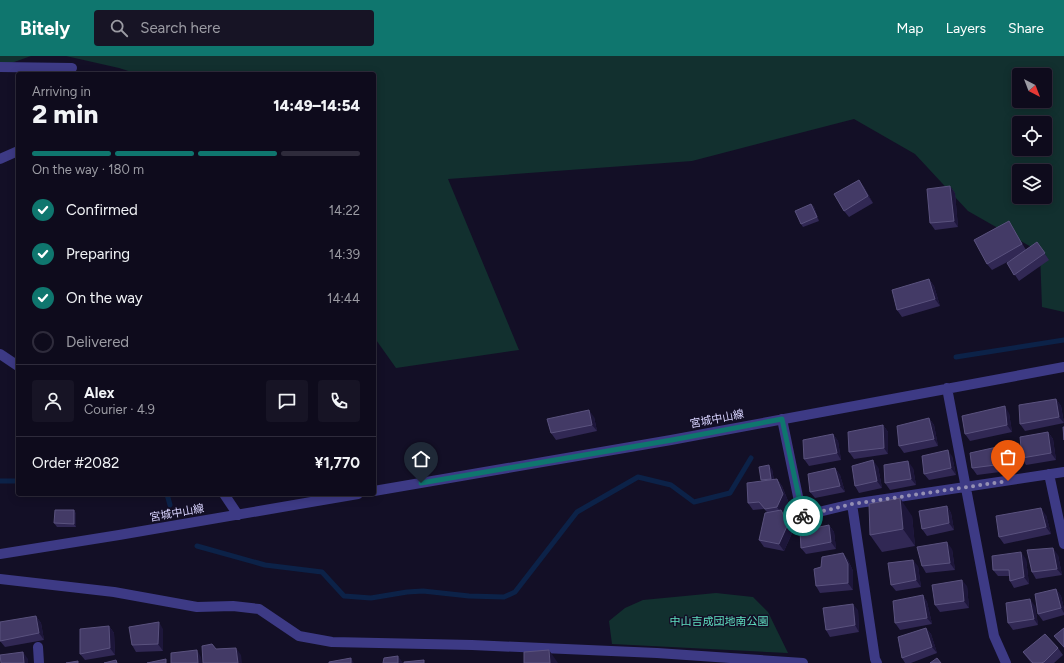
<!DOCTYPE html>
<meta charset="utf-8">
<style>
body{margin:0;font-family:Figtree,"Noto Sans JP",sans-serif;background:#171425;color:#f1f3f6;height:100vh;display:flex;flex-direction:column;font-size:15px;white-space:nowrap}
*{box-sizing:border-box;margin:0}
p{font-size:13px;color:#9b9ba3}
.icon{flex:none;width:22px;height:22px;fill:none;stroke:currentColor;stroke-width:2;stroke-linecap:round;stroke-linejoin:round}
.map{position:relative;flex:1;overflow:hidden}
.panel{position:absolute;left:16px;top:16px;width:360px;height:424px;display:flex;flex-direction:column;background:#0e0b1c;border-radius:4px;box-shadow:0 2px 10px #0003,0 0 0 1px #2e2b3b}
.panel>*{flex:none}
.needle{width:26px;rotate:138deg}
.fabs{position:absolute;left:1012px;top:12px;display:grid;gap:8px}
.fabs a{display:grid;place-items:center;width:40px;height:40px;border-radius:4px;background:#0e0b1c;box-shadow:0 2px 10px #0003,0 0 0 1px #2e2b3b;font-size:20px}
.pin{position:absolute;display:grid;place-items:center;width:34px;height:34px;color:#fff;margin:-41px -17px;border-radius:50% 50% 50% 0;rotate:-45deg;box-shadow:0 0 4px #0007}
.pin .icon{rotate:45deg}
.courier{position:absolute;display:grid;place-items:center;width:40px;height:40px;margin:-20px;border:3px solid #0f766e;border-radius:50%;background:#fff;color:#222;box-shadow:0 1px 5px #0007}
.headline em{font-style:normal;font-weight:800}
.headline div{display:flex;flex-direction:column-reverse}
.headline{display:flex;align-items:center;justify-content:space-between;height:68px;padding:0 16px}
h1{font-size:26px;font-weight:800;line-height:30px}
.bar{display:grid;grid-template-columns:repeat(4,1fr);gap:6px 4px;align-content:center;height:48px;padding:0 16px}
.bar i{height:5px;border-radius:3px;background:#2e2b3b}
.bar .selected{background:#0f766e}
.bar p{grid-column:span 4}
.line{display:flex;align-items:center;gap:10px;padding:0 16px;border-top:1px solid #2e2b3b}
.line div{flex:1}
.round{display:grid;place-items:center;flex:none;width:42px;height:42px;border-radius:4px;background:#171425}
ol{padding:0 16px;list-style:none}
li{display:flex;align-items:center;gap:12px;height:44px}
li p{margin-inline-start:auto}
li .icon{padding:4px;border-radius:50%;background:#0f766e;color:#fff;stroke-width:4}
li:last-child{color:#9b9ba3}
li i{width:22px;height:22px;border:2px solid #2e2b3b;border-radius:50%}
header{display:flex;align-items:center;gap:24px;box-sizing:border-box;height:56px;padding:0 20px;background:#0f766e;color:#fff}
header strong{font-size:19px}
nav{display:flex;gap:22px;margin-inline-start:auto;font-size:14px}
.search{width:280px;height:36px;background:#171425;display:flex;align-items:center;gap:10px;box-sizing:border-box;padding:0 14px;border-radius:4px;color:#9b9ba3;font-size:15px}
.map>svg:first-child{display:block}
</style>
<header>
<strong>Bitely</strong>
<div class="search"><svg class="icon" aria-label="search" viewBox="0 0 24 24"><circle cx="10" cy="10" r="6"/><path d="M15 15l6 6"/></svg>Search here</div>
<nav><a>Map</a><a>Layers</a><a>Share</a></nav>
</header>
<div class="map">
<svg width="1064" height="607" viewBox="0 0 1064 607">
<rect width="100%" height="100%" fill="#130f26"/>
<path fill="#12302f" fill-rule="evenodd" d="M0,0H31L0,11Z
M66,0H1064V256L1042,251L1040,196L968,155L915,98L854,63L692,105L448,123L519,294L396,312L374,281V18H138L119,12ZM1019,19H1045V45H1019ZM1019,67H1045V93H1019ZM1019,115H1045V141H1019Z
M716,537L753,541L768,556L788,597L612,588L609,565L625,552L643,544Z"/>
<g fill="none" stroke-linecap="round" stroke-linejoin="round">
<path stroke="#0c2248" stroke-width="5" d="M956,301L1064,284
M0,425H18
M167,438L170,449
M197,490L265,509L322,516L344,540L371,542L407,536L423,535L469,540L504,541L515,536L577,456L638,421L671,429L694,446L730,437L751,402"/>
<path stroke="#3d3a85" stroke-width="10" d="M0,11L72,12
M0,103L18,95
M0,298L18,310
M947,332L994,580L1006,607
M782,363L802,460L852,448L1064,416
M1049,418L1064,488
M374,435L671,384L1064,311
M224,438L238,459
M852,448L875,603L877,607
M0,498L119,479L358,438
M0,523L114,536L197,551L233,550L259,553L299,580L332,586L472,589L657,597L803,607
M38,591L39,607"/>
</g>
<path fill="#312854" d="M859,124L864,131L873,147L849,161L844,155Z
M950,130L955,137L958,171L935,174L930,167Z
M811,148L814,151L819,165L803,171L801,168Z
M1009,165L1013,172L1026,194L1037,186L1049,204L1019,225L1007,207L1015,202L992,214L987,208Z
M929,223L934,230L940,250L902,261L897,254Z
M1056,343L1061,350L1064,367L1025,375L1020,368Z
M1009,357L1012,376L970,385L965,378Z
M594,361L597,375L556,384L551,377Z
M929,362L934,369L938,390L904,397L899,390Z
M883,369L888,376V398L854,403L849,396Z
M1048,376L1053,383L1056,404L1026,409L1022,402Z
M833,378L838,385L841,404L809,410L804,403Z
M1006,389L1011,396L1015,414L977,419L972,412Z
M952,400L956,419L929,424L924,418Z
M878,411L882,432L859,437L855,430Z
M835,412L840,419L845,436L815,442L810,436Z
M913,412L916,429L890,434L885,427Z
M772,413L774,424L777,423L782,430L788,445L783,456L786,460L793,475L784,495L764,491L759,484L767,456L764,453L753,454L748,447L762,425L761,424Z
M947,450L951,457L954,474L927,480L922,473Z
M74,454L76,458V471H57L54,467Z
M1046,459L1051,478L1004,488L999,481Z
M912,460L915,490L882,496L870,479Z
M829,469L834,476L836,493L806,498L801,492Z
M952,493L955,514L926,517L922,510Z
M843,497L848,504L853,515V534L820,537L816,530L821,511Z
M1058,499L1062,519L1036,523L1032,516Z
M1026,503L1029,528L1014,532L1010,525L1009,520H998L993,514Z
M918,510L921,531L896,535L891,529Z
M967,530L969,552L940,556L935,549Z
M1056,533L1061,540L1064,553V559L1043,565L1038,558Z
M923,539L927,546L932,568L900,574L895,567Z
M1035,550L1038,569L1013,574L1008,567Z
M858,554L859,576L830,581L826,574Z
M36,560L41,567L44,584L5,591L0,585Z
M109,570L114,577L115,599L85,604L80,598Z
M926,572L931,578L937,597L911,607H905L902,602Z
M1064,572V592L1054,580Z
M163,573V595L136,596L132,589Z
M1058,592L1063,599L1054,607H1031L1023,596Z"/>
<path fill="#1d163a" d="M859,124L864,131L873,147L868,140Z
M950,130L955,137L958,171L954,165Z
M811,148L814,151L819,165L817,161Z
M929,223L934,230L940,250L935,243Z
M1056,343L1061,350L1064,367L1059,361Z
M1005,350L1009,357L1012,376L1007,369Z
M589,354L594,361L597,375L592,369Z
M929,362L934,369L938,390L934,383Z
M883,369L888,376V398L884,392Z
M1048,376L1053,383L1056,404L1051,397Z
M833,378L838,385L841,404L837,397Z
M1006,389L1011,396L1015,414L1011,407Z
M948,394L952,400L956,419L951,412Z
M873,404L878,411L882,432L877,425Z
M908,405L913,412L916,429L911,423Z
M769,409L772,413L774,426L771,423Z
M835,412L840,419L845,436L840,430Z
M777,423L782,430L788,445L783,456L786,460L793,475L784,495L779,488L782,458L777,451Z
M900,442L912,460L915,490L903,473Z
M947,450L951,457L954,474L949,467Z
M1041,452L1046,459L1051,478L1046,471Z
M74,454L76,458V471L74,468Z
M829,469L834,476L836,493L831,486Z
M947,486L952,493L955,514L950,507Z
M1053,492L1058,499L1062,519L1057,513Z
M1021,496L1026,503L1029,528L1024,521Z
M843,497L848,504L853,515V534L848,527Z
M913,504L918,510L921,531L916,524Z
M962,524L967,530L969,552L964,545Z
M1056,533L1061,540L1064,553V557L1061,552Z
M923,539L927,546L932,568L927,562Z
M1030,543L1035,550L1038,569L1034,563Z
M853,548L858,554L859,576L855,569Z
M36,560L41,567L44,584L39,577Z
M159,566L163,573V595L158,588Z
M109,570L114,577L115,599L110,592Z
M926,572L931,578L937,597L932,591Z
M236,592L241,599L242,607H238Z
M197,594L201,601L202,607H198Z
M549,594L558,607H550Z
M23,596L28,603V607H24Z
M398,600L403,607H398Z
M351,602L354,607H351Z"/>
<path fill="#433a66" stroke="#5a527e" d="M859,124L868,140L844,155L834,138Z
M950,130L954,165L930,167L927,133Z
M811,148L817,161L801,168L795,155Z
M1009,165L1022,188L987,208L974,184Z
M1037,186L1045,197L1014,219L1007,207Z
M929,223L935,243L897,254L892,234Z
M1056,343L1059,361L1020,368L1019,349Z
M1005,350L1007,369L965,378L962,360Z
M589,354L592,369L551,377L547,363Z
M929,362L934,383L899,390L897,370Z
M883,369L884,392L849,396L848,376Z
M1063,371H1064V384Z
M1048,376L1051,397L1022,402L1020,381Z
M833,378L837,397L804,403L803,384Z
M1006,389L1011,407L972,412L970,397Z
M948,394L951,412L924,418L922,400Z
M873,404L877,425L855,430L852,410Z
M908,405L911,423L885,427L884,409Z
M769,409L771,423L761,424L759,411Z
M835,412L840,430L810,436L808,418Z
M777,423L783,438L777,451L765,453L759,446L748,447L747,427Z
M900,442L903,473L870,479L869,448Z
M947,450L949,467L922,473L919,455Z
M1041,452L1046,471L999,481L996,460Z
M55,454H74V468L54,467Z
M781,454L788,468L779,488L759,484L765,457Z
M829,469L831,486L801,492L800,475Z
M947,486L950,507L922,510L917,491Z
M1053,492L1057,513L1032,516L1027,494Z
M1021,496L1024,521L1010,525L1009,514H993L992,500Z
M843,497L848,508V527L816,530L814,513L821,511L822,501Z
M913,504L916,524L891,529L888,507Z
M962,524L964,545L935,549L932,529Z
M1056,533L1061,552L1038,558L1035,538Z
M923,539L927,562L895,567L893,545Z
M1030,543L1034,563L1008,567L1006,547Z
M853,548L855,569L826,574L823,552Z
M36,560L39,577L0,585V566Z
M159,566L158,588L132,589L129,571Z
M109,570L110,592L80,598V573Z
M926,572L932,591L902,602L898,581Z
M1064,572V591L1054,580Z
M1045,578L1058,592L1044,606L1041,607H1033L1023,596Z
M212,588L216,593L236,592L238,607H203L202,590Z
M197,594L198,607H171V597Z
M549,594L550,607H524V596Z
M23,596L24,607H1L0,599Z
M398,600V607H383L384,602Z
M351,602V607H329V606Z
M937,602L941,607H930Z
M166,603V607H147Z
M116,604L117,607H104Z
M424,604V607H404V606Z
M78,605V607H66Z"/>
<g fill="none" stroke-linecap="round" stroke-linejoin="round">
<path stroke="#948fb3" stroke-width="4" stroke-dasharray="0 7.2" d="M803,460L852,448L1008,425"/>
<path stroke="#0f766e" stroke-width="5" d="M421,427L672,384L782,363L803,460"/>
</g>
<g text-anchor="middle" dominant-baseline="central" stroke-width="3" stroke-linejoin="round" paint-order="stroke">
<g font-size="11" fill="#d9d4ff" stroke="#130f26">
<text transform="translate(717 363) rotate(-11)">宮城中山線</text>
<text transform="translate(177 457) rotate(-10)">宮城中山線</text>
</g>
<g font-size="11" fill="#5fe0c0" stroke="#130f26">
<text x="719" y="565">中山吉成団地南公園</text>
</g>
</g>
</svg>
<div class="fabs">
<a><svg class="needle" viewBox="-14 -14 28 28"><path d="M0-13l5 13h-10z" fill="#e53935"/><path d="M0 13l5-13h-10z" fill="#9b9ba3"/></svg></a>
<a><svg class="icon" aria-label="locate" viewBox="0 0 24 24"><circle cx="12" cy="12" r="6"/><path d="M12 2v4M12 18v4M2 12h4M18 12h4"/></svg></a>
<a><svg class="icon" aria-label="layers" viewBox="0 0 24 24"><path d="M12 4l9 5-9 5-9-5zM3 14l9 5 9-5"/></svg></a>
</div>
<div class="pin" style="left:1008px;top:425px;background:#ea580c"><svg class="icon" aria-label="bag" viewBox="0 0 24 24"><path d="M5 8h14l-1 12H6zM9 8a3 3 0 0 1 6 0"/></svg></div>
<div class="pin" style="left:421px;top:427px;background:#1f2937"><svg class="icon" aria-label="home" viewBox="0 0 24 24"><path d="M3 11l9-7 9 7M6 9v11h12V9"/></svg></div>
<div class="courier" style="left:803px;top:460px"><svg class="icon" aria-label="bike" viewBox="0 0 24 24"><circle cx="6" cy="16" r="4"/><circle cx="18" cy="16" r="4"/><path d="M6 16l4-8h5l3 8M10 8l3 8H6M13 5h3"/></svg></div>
<section class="panel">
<div class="headline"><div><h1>2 min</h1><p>Arriving in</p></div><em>14:49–14:54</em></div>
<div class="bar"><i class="selected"></i><i class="selected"></i><i class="selected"></i><i></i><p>On the way · 180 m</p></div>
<ol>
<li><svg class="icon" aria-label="check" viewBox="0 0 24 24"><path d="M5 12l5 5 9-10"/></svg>Confirmed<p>14:22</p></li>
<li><svg class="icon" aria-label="check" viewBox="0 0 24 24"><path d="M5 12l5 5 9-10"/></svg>Preparing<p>14:39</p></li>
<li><svg class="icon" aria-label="check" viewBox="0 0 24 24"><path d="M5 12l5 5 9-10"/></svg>On the way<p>14:44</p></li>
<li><i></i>Delivered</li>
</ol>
<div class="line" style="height:72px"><a class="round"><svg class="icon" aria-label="person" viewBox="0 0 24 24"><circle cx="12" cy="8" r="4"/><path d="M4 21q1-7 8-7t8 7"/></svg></a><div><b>Alex</b><p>Courier · 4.9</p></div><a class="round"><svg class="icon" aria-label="chat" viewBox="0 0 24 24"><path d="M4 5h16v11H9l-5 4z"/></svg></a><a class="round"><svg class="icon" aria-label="phone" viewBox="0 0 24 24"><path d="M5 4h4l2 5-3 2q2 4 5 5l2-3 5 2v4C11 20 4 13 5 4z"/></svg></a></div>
<div class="line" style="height:52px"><div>Order #2082</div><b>¥1,770</b></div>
</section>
</div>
